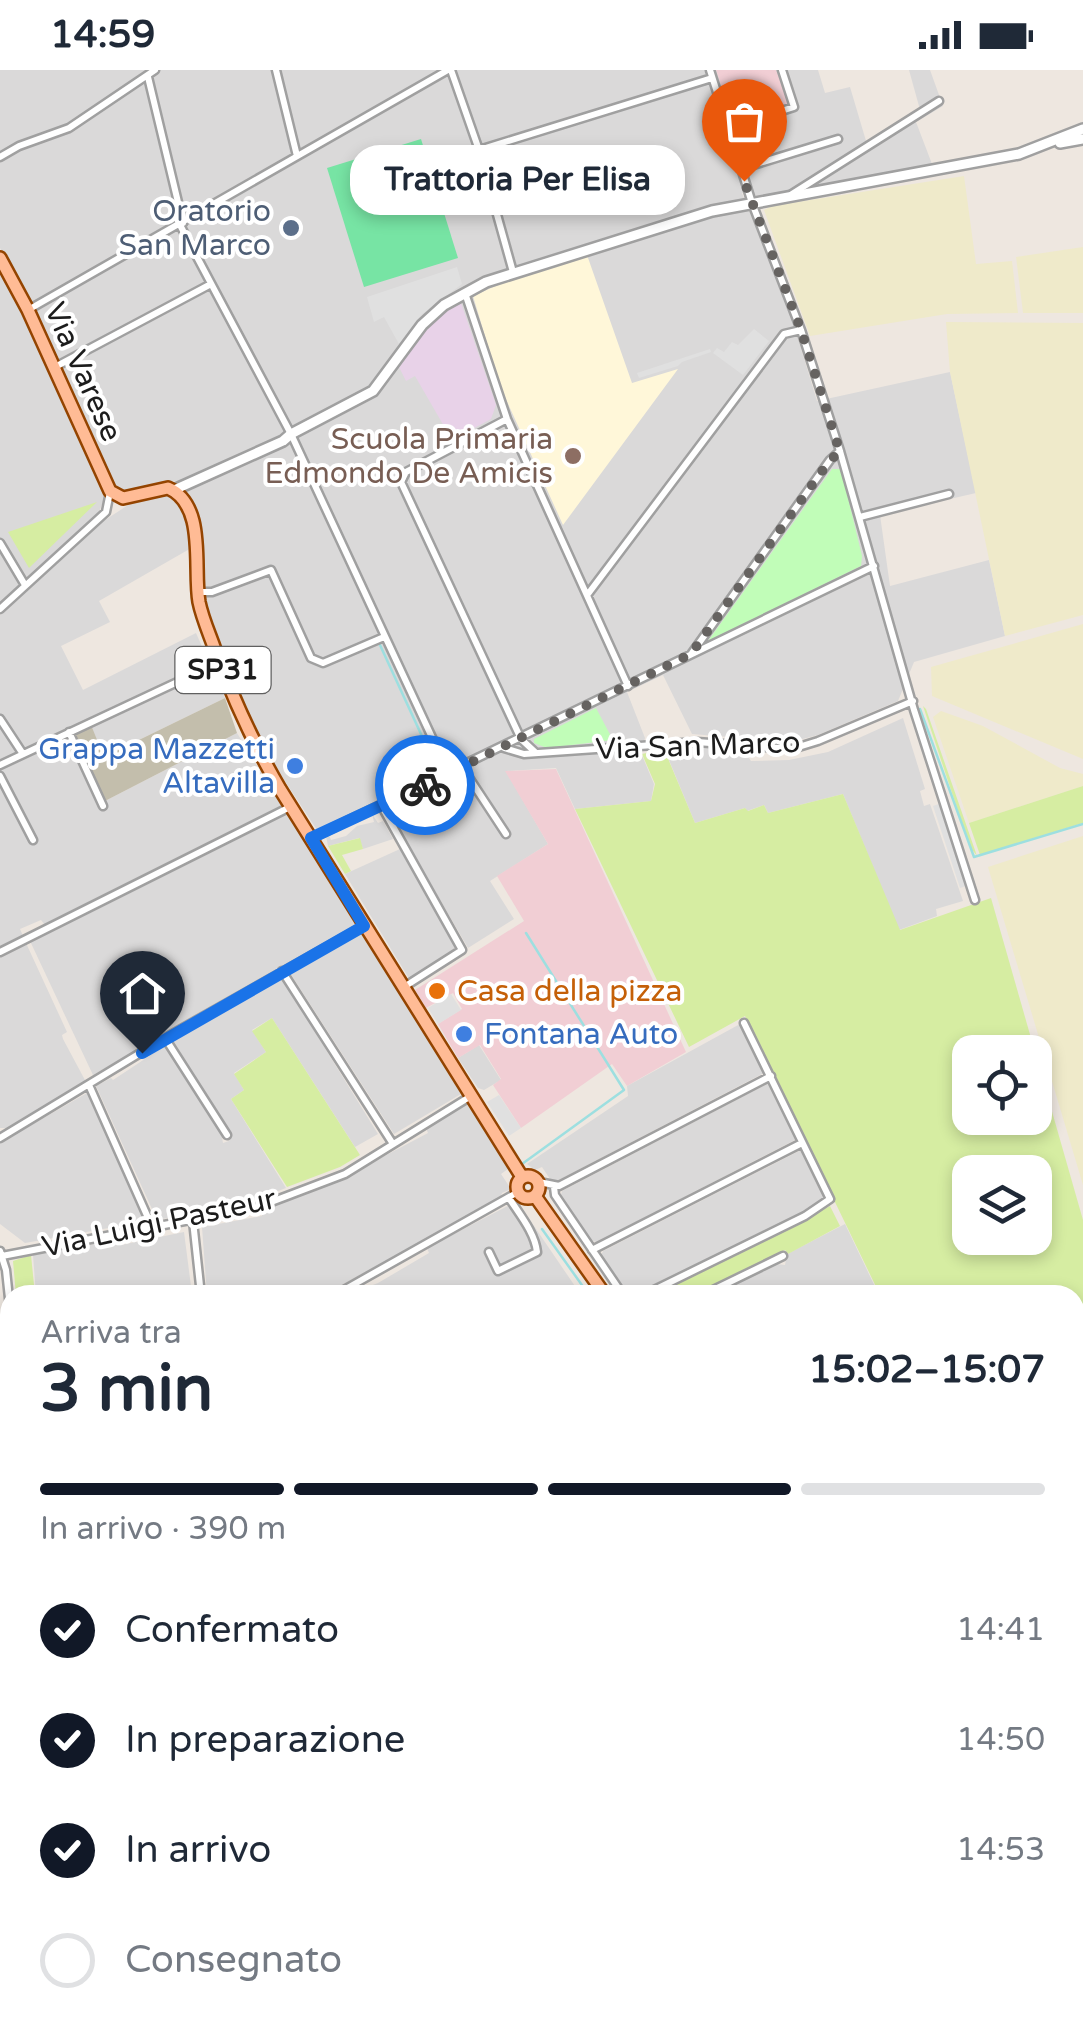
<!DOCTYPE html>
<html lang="it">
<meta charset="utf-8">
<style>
body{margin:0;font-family:"Varela Round",sans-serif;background:#f6f6f7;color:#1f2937;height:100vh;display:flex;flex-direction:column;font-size:38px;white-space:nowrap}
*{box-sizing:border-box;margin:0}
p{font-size:32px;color:#747a83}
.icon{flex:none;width:55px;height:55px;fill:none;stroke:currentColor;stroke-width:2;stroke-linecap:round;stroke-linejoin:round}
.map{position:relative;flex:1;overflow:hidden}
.side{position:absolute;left:0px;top:1215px;width:1085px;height:752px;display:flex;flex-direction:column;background:#fff;border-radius:30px 30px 0 0;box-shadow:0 5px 15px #0003}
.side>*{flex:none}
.tools{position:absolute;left:952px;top:965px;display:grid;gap:20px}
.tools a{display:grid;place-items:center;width:100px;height:100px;border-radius:20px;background:#fff;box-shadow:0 5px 15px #0003;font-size:50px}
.pin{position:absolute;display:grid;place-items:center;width:85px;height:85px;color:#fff;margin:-102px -42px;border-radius:50% 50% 50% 0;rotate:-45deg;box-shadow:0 0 10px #0007}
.pin .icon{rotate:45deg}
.courier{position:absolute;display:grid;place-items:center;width:100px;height:100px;margin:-50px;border:8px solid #1a73e8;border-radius:50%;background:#fff;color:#222;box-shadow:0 2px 12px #0007}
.bubble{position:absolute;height:70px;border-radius:30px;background:#fff;box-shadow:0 5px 15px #0003;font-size:32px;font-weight:800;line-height:70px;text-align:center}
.headline em{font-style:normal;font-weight:800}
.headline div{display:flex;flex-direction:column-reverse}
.headline{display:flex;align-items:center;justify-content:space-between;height:170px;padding:0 40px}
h1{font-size:65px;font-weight:800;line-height:75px}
.bar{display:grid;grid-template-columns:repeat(4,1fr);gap:15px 10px;align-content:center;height:120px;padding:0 40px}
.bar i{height:12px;border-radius:8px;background:#e0e1e3}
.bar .active{background:#111827}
.bar p{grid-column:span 4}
ol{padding:0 40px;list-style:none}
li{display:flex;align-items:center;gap:30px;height:110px}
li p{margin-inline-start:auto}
li .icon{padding:10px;border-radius:50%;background:#111827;color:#fff;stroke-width:4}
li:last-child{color:#747a83}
li i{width:55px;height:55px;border:5px solid #e0e1e3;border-radius:50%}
.status{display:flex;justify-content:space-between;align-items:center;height:70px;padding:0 50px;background:#fff;direction:ltr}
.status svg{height:28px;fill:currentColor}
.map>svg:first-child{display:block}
</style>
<div class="status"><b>14:59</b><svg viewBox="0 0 49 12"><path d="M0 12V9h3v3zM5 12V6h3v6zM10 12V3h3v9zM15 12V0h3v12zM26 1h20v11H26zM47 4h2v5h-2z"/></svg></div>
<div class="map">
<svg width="1083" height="1967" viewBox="0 0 1083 1967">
<rect width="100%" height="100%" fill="#eee7e0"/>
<path fill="#dad9d9" d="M0,0H818L825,23L850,17L869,81L922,47L909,0H930L943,36L916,52L932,94L764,126H756L752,120L742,123L789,239L817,331L950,302L976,423L880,445L890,516L989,490L1005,566L914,592L898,631L818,665L791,672L692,664L663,605L627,622L645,668L641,683L654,714L651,731L575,739L556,698L506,701L548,774L490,811L514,849L468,878L388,740L385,728L317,760L262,676L235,621L204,530L195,448L179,411L152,414L121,423L112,415L30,231L0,178Z
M0,197L105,427L99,442L0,534Z
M171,423L185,439L193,477L99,531L110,552L61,576L83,620L196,563L225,628L104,687L105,731L237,663L282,736L45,855L41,850L20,859L23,866L0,877V545L102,452L139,428Z
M903,648L925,719L920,721L924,736L930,734L963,831L936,839L937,846L899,860L843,724L768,743L764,735L747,741L745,738L695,753L664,678L700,675L745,682L751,691L789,690L828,682Z
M286,742L357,855L93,1005L30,871Z
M372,744L378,753L383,751L393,769L363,779L359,768L328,776L326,766L329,765L331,770L346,766L357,756L374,752Z
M400,779L455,875L454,881L410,910L345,804Z
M363,863L461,1024L394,1064L290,903Z
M26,873L67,962L62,965L63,969L86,1012L9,1058H0V886Z
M281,907L378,1064L355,1077L272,948L252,960L266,982L234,1003L244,1020L231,1029L286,1118L243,1134L157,1150L96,1016L111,1008L113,1010L163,977H167L221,1062L223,1073L229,1071L231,1066L173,970Z
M740,954L764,1003L557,1111L550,1109L542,1097L535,1100L527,1094L628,1026L627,1016Z
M479,975L501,1010L484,1020L478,1018L458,988Z
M767,1014L772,1016L796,1066L795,1070L597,1172L591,1171L561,1125L562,1121Z
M87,1023L144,1149L142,1152L25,1173L0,1154V1073Z
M468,1034L508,1099L501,1104L511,1119L502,1123L500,1129L323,1225H207L202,1157L262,1146V1141L339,1110L428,1063L426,1058Z
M799,1081L803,1082L826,1128L808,1140L632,1225L625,1222L601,1186L603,1181Z
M517,1131L581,1225H347L378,1213L429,1183L427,1178Z
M845,1154L879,1225H713L776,1194L785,1195L787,1184Z
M184,1162L192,1224L36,1225L33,1185L116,1170L121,1175Z
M1083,1502V1620L1075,1622V1504Z
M1075,1693L1083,1728V1833L1075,1837Z
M1083,1847V1925L1075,1926V1850Z
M1083,1940V1967H1036L1035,1963L1032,1964L1030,1958H1075V1941Z"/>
<path fill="#f1ced4" d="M716,0H776L788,30L787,35L773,40L770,31L730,43Z
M556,699L686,982L627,1016L612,994L521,1058L493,1015L501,1009L480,975L458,988L438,954L462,939L453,923L426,938L415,920L524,851L497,806L548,774L505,701Z"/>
<path fill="#e8d2e8" d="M461,233L496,335L491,349L452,370L415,306L406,311L399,297L417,265L454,234Z
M10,1350V1958H55L38,1967H0V1351Z
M297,1958H601L602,1967H299Z"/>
<path fill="#fff7d9" d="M587,185L632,313L678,299L563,455L500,316L473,226L521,205Z"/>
<path fill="#c3beac" d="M225,628L237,663L105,731L72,665L91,655L104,687Z"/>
<path fill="#efeaca" d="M964,106L976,194L1012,191L1018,243L947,244L810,266L764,140L772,136Z
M1083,177V243H1023L1016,187Z
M946,252L1083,253V545L1005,566L950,302Z
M1083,554V689L932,626L931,597Z
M941,641L983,656L1060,698L1083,704V716L969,753L933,647Z
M1083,766V1115L988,797Z"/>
<path fill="#d6eda2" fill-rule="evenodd" d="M97,432L29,498L8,462Z
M923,636L926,639L977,786L970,777Z
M664,679L695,753L745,738L748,741L764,735L768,743L843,724L900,860L991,828L1083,1150V1296L1075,1301V1225H880L745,946L689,977L575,739L651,731L655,714L642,684ZM970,982H1035V1048H970ZM970,1102H1035V1168H970Z
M1083,716V753L980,785L969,753Z
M360,768L363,779L342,785L351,801L345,804L328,776Z
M272,948L360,1085L340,1097L287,1117L231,1029L244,1020L234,1004L266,982L252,961Z
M830,1136L840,1156L788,1184L785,1180L694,1225H656Z
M31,1185L35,1225H16L13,1191Z"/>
<path fill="#c1fdb8" d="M832,399H841L862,486L861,496L708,571Z
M596,638L613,670L547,678L534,673V669Z"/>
<path fill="#77e4a4" d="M421,69L458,188L364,217L327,98Z"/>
<path fill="#e0e0e0" d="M457,197L462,214L422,244L399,274L384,247L374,252L367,227Z
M754,259L769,271L743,305L713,283L717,278L724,282L732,272L738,275Z
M710,279L711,282L682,292L678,296L639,308L637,303Z
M939,734L966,816L960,818L933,736Z
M451,924L461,940L438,954L428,938Z
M499,1025L521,1058L509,1066L487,1032Z"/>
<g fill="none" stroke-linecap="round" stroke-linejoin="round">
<path stroke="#9ddfe0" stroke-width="2.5" d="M380,575L438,701
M920,639L974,787L1083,754
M522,1094L624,1020L526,863
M542,1159L589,1225
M603,1958L604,1967"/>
<defs>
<path id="minor" d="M276,0L297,86
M451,0L479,80L513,202
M710,0L752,133L801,260L840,381L914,640L975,830
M148,7L183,153
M728,58L794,37L782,0
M479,80L712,8
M0,87L19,76L69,58L155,0
M740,99L838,69
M792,124L939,31
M180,155L291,364L449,704
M465,223L507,349L628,616
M28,240L448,0
M55,297L211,214
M507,349L406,402L401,412L521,669L536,683
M860,447L949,424
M0,473L25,515
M198,522H212L271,500L311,588L323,593L384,567
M588,524L784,264L801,260
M0,539L106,442L110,422
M692,583L830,390L840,381
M0,649L23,684
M69,662L103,736
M504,678L524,684L697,672L792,679L818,671L913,631
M0,695L218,593
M462,697L506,764
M0,706L33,770
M381,735L462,880L404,917
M312,768L874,496
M0,882L290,737
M282,901L393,1074
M165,968L227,1065
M89,1015L153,1159
M0,1068L165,968L364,856
M539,1112L559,1116L771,1006
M554,1117L555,1125L623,1225
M193,1151L201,1225
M592,1180L802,1073
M0,1181L6,1200L10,1238
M489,1182L498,1201L537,1182C535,1163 520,1145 509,1128
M2,1186L258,1137L345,1104L471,1026
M335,1225L518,1122
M644,1225L805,1146L830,1129L744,953
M703,1225L783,1186
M0,1293L10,1273
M0,1328L10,1337
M1075,1631L1083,1629
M1075,1660L1083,1698
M0,1728L10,1730
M0,1833L10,1835
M1075,1844L1083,1841
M1075,1931L1083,1930
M56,1967L65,1958"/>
<path id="tertiary" d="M1060,73L1083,69
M174,420L283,371L291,364L373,321L422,255L444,235L486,212L712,141L1019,84L1083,59
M1075,1320L1083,1314
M985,1958L988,1967"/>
<path id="primary" d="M0,188L28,240L110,421L123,428L168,418C207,435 193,498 199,532C202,547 209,563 214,577C232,626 253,673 280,719L522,1107
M517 1117a11 11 0 1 1 22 0a11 11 0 1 1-22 0Z
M535,1126L605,1225
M1075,1468L1083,1466
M210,1967L225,1958"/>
</defs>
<use href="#minor" stroke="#a0a0a0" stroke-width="11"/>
<use href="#tertiary" stroke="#a0a0a0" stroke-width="14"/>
<use href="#primary" stroke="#944400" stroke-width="16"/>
<use href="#minor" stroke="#fff" stroke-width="6"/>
<use href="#tertiary" stroke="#fff" stroke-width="9"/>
<use href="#primary" stroke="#ffbb95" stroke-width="11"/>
</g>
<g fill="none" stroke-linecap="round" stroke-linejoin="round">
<path stroke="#666361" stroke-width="10" stroke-dasharray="0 18" d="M425,715L691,584L830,390L840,382L801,260L744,111"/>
<path stroke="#1a73e8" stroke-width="12" d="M142,983L364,856L311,768L425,715"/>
</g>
<circle fill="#5c6f8a" stroke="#fff" stroke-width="4" cx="291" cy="158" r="10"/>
<circle fill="#8d6e63" stroke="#fff" stroke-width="4" cx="573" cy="386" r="10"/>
<g fill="#3f7fe0" stroke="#fff" stroke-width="4">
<circle cx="295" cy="696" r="10"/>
<circle cx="464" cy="964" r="10"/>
</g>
<circle fill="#e8710a" stroke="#fff" stroke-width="4" cx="437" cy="921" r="10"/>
<g text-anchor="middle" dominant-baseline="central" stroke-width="8" stroke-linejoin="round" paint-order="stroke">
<rect fill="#fff" stroke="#606060" stroke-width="2.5" x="175.5" y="577" width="95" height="46" rx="8"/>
<g font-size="28" font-weight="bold" fill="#1c1c1c">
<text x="223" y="600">SP31</text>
</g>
<g font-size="30" fill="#4e5e75" stroke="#fff" text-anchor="end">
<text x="271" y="141">Oratorio<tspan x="271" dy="34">San Marco</tspan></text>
</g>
<g font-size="30" fill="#1c1c1c" stroke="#fff">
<text transform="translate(83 302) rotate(66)">Via Varese</text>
<text transform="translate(698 676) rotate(-2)">Via San Marco</text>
<text transform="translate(159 1153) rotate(-12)">Via Luigi Pasteur</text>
</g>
<g font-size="30" fill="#785e54" stroke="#fff" text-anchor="end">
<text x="553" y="369">Scuola Primaria<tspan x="553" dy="34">Edmondo De Amicis</tspan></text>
</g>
<g font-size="30" fill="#366cbe" stroke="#fff" text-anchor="end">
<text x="275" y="679">Grappa Mazzetti<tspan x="275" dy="34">Altavilla</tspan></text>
<text x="484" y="964" text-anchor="start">Fontana Auto</text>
</g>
<g font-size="30" fill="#c56008" stroke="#fff" text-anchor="start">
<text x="457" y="921">Casa della pizza</text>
</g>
</g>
</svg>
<div class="tools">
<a><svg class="icon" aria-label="locate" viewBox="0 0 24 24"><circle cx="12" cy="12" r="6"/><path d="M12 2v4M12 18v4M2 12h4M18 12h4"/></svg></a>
<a><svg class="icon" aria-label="layers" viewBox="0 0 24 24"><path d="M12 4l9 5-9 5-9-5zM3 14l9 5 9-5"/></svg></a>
</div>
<div class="pin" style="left:744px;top:111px;background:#ea580c"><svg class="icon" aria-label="bag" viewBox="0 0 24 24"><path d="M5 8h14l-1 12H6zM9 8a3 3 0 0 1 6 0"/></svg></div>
<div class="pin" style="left:142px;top:983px;background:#1f2937"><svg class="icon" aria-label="home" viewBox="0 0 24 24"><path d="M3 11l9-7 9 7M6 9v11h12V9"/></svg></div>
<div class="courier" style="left:425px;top:715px"><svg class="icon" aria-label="bike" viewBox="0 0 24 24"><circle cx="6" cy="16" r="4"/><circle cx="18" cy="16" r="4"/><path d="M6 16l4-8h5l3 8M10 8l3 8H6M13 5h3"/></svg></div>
<div class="bubble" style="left:350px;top:75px;width:335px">Trattoria Per Elisa</div>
<section class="side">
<div class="headline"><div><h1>3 min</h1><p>Arriva tra</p></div><em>15:02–15:07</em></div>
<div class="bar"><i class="active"></i><i class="active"></i><i class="active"></i><i></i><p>In arrivo · 390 m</p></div>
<ol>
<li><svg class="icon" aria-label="check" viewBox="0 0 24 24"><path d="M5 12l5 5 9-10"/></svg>Confermato<p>14:41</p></li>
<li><svg class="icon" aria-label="check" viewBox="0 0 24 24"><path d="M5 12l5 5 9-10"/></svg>In preparazione<p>14:50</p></li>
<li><svg class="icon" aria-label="check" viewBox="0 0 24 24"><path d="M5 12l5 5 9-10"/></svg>In arrivo<p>14:53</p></li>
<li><i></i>Consegnato</li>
</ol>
</section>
</div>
